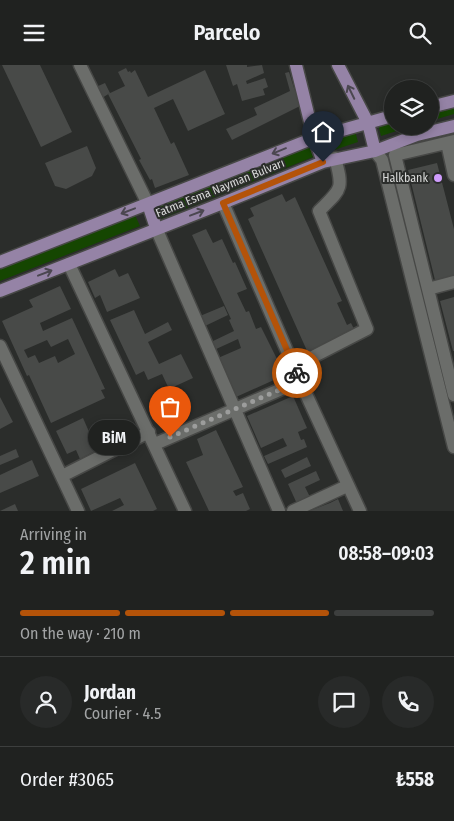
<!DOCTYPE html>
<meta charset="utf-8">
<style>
body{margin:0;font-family:"Fira Sans Condensed",sans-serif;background:#282a29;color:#f1f3f6;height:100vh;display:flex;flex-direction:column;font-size:19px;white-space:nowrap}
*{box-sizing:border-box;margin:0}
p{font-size:16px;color:#a2a4a5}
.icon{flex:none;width:28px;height:28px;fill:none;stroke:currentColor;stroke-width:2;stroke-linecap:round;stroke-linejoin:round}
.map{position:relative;height:446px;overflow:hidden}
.sheet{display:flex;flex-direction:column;background:#202220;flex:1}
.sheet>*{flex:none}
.controls{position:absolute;left:384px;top:15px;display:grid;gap:10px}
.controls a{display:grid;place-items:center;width:55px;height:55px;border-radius:50%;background:#202220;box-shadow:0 2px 8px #0003,0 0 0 1px #3d3f3e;font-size:25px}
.pin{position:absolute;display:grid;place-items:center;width:42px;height:42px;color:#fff;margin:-51px -21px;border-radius:50% 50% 50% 0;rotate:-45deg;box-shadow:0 0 5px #0007}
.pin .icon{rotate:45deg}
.courier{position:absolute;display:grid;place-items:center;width:50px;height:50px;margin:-25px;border:4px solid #b45309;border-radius:50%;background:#fff;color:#222;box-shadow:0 1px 6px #0007}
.bubble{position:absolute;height:35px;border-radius:18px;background:#202220;box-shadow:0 2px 8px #0003,0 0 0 1px #3d3f3e;font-size:16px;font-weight:600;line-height:35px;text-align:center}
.head em{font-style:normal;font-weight:600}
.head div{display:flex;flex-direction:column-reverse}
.head{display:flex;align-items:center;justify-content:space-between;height:85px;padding:0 20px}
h1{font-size:32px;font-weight:600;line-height:38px}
.bar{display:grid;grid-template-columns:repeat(4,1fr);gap:8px 5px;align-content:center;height:60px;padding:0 20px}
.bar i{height:6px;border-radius:4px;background:#3d3f3e}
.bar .selected{background:#b45309}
.bar p{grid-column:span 4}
.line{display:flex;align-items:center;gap:12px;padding:0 20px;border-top:1px solid #3d3f3e}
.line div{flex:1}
.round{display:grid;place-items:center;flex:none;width:52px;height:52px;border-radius:26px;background:#282a29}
header{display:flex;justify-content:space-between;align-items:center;height:65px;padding:0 20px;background:#202220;font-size:22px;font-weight:600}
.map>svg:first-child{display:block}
</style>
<header><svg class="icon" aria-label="menu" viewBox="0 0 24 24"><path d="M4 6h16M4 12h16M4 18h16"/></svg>Parcelo<svg class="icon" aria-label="search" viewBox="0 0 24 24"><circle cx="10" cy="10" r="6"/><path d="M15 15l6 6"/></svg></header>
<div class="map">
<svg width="454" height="446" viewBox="0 0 454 446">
<rect width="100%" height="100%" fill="#2b2d2b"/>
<path fill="#154601" d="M454,42V49L430,56V47Z
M392,56V61H412L381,71L378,59Z
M355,66L358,77L334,85L330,73Z
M309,81L313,92L162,153L157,141Z
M135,150L140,161L0,216V204Z"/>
<path fill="#484a48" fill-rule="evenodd" d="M2,0H40L72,67L41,82Z
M226,0H247V2L262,0L264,8L246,16L247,19L265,13L268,22L263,24L265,30L242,36L237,19L233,21Z
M126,3L128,7L130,6L131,8L135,5L148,32L205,5L225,49L188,66L173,34L154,43L171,79L174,77L189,110L155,123L152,114L150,115L139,95L141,94L108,29L125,21L118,7Z
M289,7L294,23L302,40L232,75L226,64L257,50L254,43L290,26L285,8Z
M105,18L110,28L102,33L96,22Z
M87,81L96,103L92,111L66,124L55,121L45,98Z
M437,98L454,164V210L435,215L408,105Z
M282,129L286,137L295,132L342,236L337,238L347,260L351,258L355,266L308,288L248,154L254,151L250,143Z
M206,164L213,178L222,174L233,198L235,197L247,224L237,228L246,247L249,246L256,264L261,262L277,294L275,295L278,304L281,302L285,310L236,332L218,293L241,283L238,274L214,285L211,277L234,266L229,255L231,254L192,170Z
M115,204L119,212L128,208L140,233L107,247L100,230L95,233L88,217Z
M60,221L71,244L40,258L43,266L72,253L105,324L101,325L105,333L51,358L29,310L27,311L2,256L33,242L29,235ZM68,274L75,289L58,298L55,291L39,298L35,290L28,293L24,285L47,275L51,282Z
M454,232V286H453L440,236Z
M224,241L228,250L205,261L200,251Z
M134,245L145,269L168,257L172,265L148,277L159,299L181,289L193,313L169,324L162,309L148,315L144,306L136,310L110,255Z
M293,331L307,363L298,367L301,375L304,374L307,382L268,399L264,391L287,381L283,373L261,383L247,351Z
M0,332L13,357L0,364Z
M83,353L97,385L80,394L76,385L67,389L56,366Z
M216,365L243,422L233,426L236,431L243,428L250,444L246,446H209L186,397L203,390L197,374Z
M16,384L19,392L0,400V391Z
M307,392L311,401L285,413L281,405Z
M32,395L39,411L0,428V410Z
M135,398L157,444L153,446H112L124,440L120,433L91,446L81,424Z
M316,406L320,415L305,422L311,434L298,441L288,419Z
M338,434L343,446H309L330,438Z
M15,439L18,446H0Z"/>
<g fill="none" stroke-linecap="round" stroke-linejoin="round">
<defs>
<path id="minor" d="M80,0L148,139
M454,76L395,90L454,330
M447,78L454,110
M375,86L382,95L454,382
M223,138L300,316L360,446
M156,163L279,446
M69,199L185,446
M428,224L454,217
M0,281L78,446
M295,301L367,264L319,146C341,124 344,125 335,93
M155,379L300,316
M62,411L149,367
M293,446L347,421"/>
<path id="major" d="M296,0L314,73L323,97
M338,0L368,58L375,86
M430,42L454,36
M148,139L156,163
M0,197L314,73L392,51
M0,226L223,138L323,97L375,86L417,70L454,61"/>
</defs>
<use href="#minor" stroke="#474846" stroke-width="15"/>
<use href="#major" stroke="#474846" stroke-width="15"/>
<use href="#minor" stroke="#6b6d6a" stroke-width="12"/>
<use href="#major" stroke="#9583a6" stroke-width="12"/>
</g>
<defs><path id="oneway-shaft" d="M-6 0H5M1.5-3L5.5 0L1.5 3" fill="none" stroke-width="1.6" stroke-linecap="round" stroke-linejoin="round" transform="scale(1.25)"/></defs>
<g stroke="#4b4750">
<use href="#oneway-shaft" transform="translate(351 27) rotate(-116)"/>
<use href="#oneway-shaft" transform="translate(279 86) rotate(158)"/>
<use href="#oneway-shaft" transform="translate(128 146) rotate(159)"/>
<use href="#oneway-shaft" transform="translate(197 148) rotate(-21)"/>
<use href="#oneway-shaft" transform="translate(45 208) rotate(-21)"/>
</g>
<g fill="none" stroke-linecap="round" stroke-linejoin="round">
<path stroke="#9c9d9c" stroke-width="5" stroke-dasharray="0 9" d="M170,372L300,316L297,308"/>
<path stroke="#b45309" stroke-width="6" d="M297,308L223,138L323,97"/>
</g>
<circle fill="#d09dfe" stroke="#2b2d2b" stroke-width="2" cx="438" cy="113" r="5"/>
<g text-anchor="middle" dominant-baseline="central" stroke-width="4" stroke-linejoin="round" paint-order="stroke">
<g font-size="12" fill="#d9dad9" stroke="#2b2d2b" text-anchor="end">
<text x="428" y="113">Halkbank</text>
</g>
<g font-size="12" fill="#d9dad9" stroke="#2b2d2b">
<text transform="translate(220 123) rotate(-22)">Fatma Esma Nayman Bulvarı</text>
</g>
</g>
</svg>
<div class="controls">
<a><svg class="icon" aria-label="layers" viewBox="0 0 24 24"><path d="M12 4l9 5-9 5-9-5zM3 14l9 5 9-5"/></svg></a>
</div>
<div class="pin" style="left:170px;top:372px;background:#ea580c"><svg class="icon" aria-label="bag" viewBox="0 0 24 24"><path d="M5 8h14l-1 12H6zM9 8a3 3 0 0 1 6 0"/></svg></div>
<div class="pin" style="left:323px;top:97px;background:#1f2937"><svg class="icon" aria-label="home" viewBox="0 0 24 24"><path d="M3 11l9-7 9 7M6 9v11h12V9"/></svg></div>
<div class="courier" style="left:297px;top:308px"><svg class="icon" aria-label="bike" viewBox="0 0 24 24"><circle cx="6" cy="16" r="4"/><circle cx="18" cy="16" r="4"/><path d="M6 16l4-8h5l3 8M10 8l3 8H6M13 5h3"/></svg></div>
<div class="bubble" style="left:88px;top:355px;width:52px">BiM</div>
</div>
<section class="sheet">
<div class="head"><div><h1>2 min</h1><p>Arriving in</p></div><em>08:58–09:03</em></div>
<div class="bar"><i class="selected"></i><i class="selected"></i><i class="selected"></i><i></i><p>On the way · 210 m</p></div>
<div class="line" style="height:90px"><a class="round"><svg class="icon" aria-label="person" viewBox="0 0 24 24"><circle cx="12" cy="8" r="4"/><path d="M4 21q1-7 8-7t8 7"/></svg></a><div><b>Jordan</b><p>Courier · 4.5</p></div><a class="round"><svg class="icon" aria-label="chat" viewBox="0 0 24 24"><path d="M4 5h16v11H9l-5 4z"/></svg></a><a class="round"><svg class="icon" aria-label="phone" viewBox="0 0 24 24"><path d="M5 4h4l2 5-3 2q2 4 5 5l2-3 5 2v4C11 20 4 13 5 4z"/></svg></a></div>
<div class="line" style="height:65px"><div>Order #3065</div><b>₺558</b></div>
</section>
